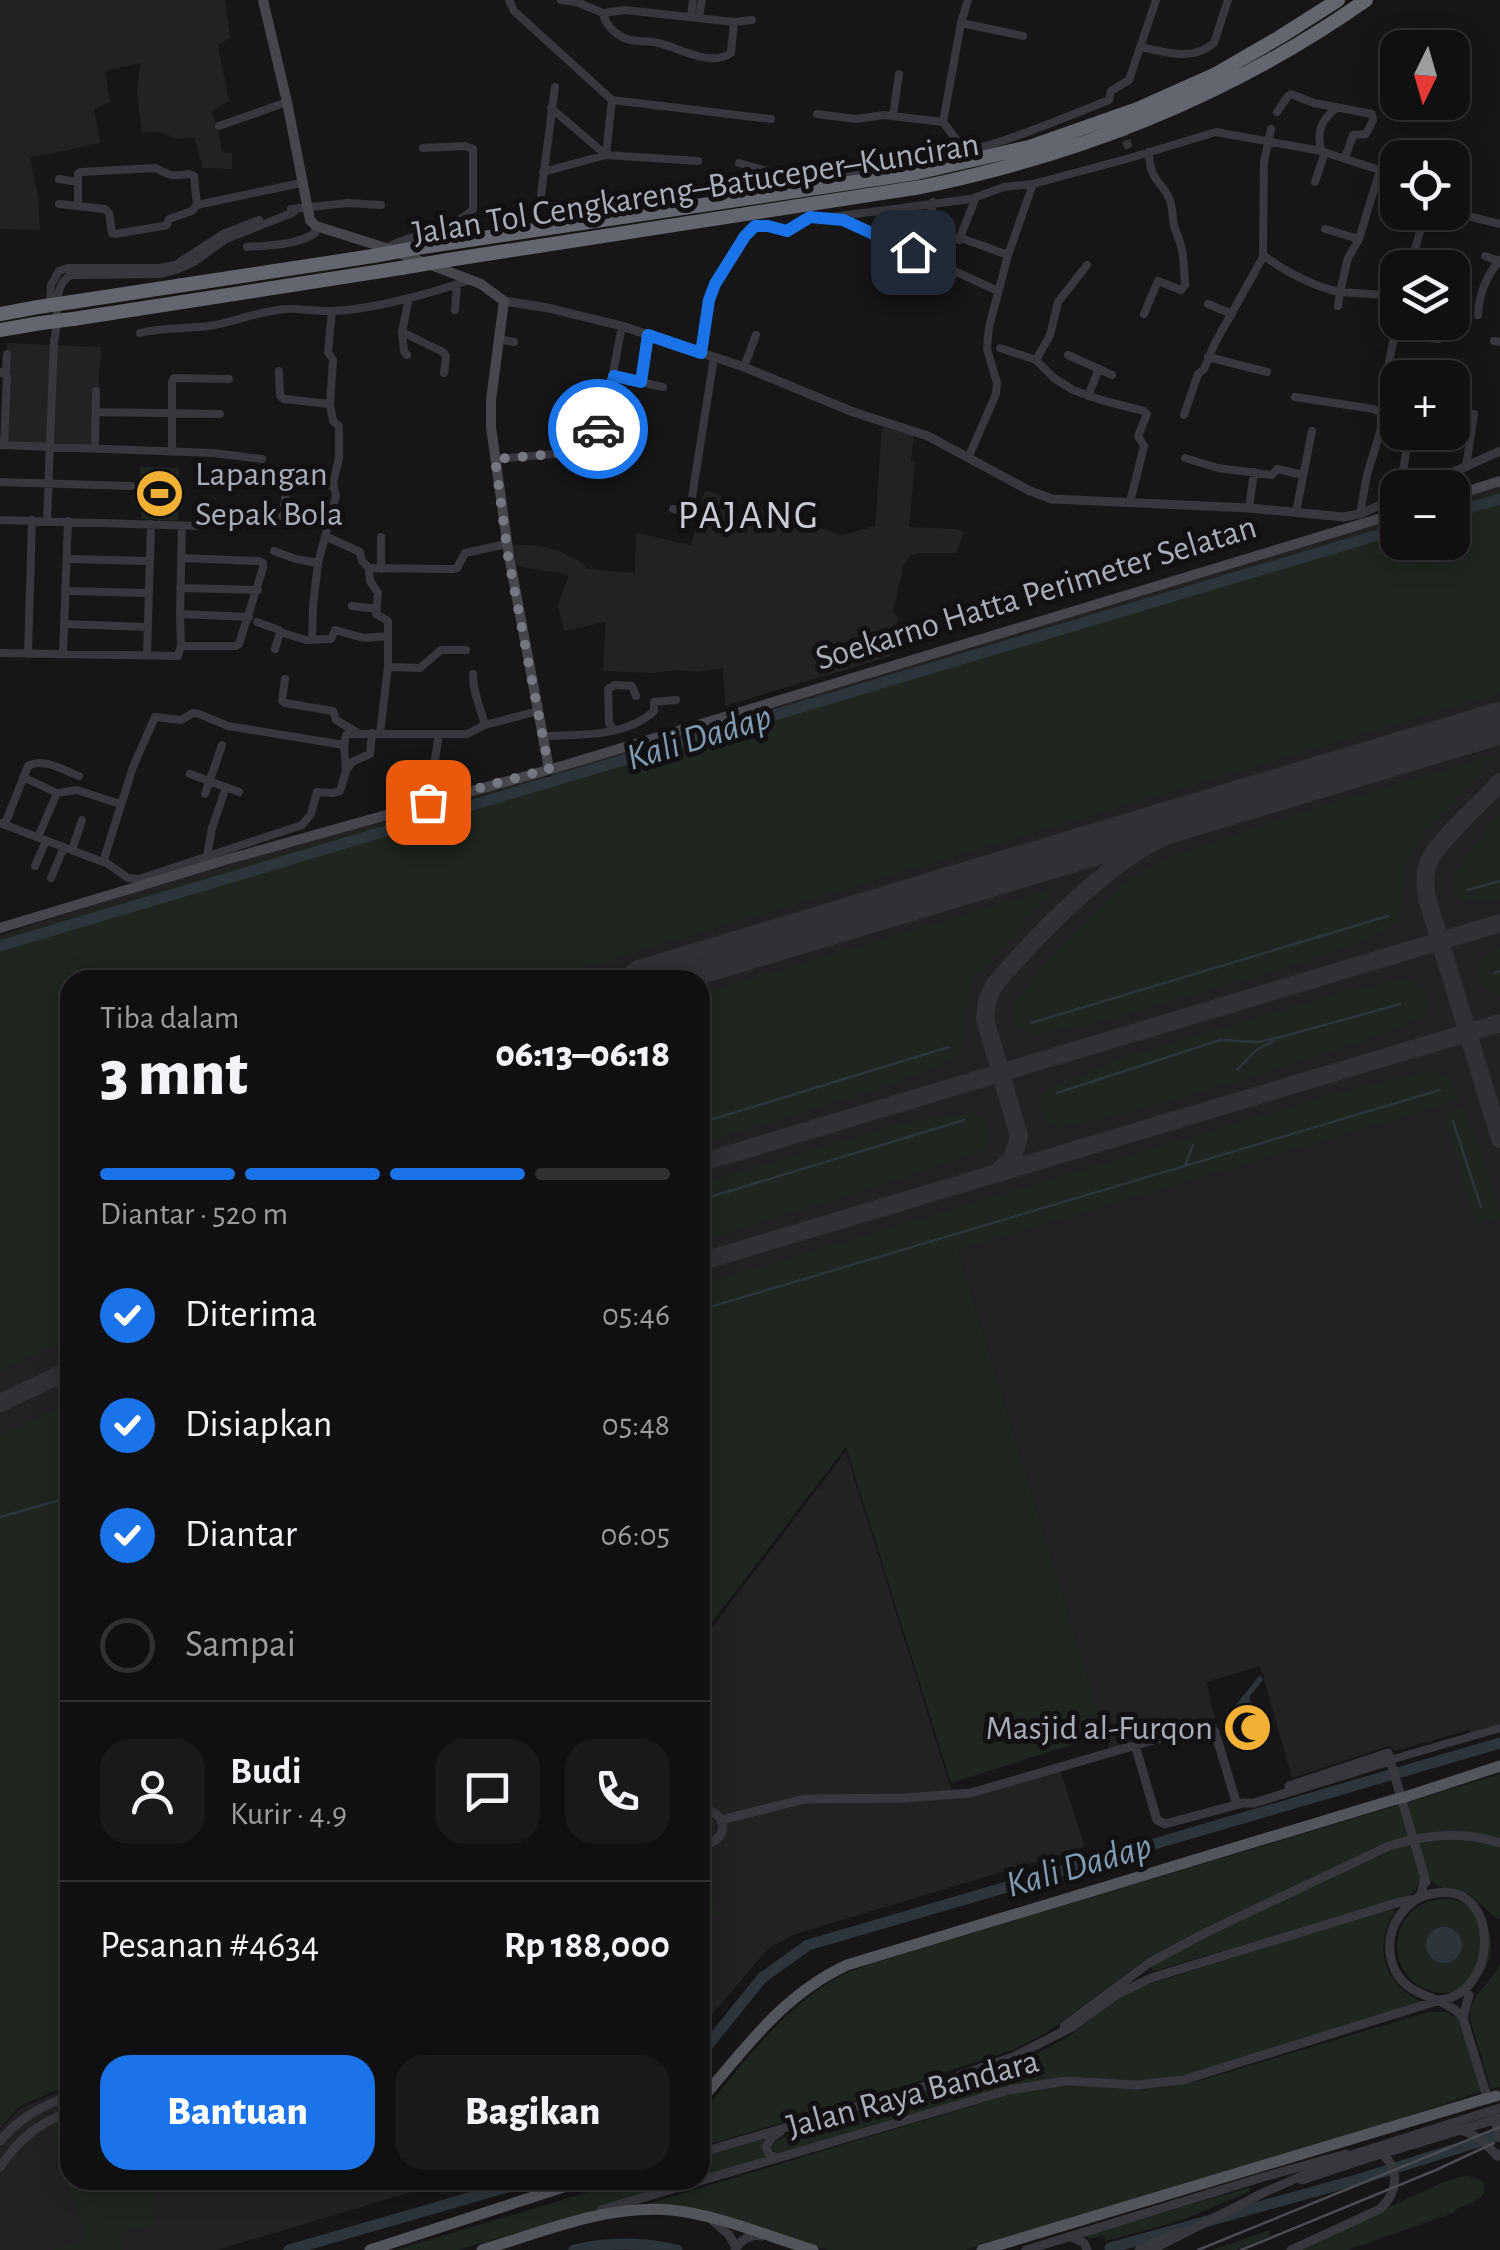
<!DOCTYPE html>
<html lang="id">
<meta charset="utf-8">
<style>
body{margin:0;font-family:"Alegreya Sans",sans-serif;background:#19191b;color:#f1f3f6;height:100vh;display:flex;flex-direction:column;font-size:38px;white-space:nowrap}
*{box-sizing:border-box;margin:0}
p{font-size:32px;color:#9c9d9f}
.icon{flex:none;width:55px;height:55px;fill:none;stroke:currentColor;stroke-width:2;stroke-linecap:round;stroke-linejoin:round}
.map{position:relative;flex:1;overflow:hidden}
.panel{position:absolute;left:60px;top:970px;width:650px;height:1220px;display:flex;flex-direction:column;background:#101012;border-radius:30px;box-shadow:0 5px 25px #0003,0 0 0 2px #303032}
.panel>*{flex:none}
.needle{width:65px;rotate:185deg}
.tools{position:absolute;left:1380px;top:30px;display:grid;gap:20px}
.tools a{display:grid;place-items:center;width:90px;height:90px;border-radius:20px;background:#101012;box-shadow:0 5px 25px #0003,0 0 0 2px #303032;font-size:50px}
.pin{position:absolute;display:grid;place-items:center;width:85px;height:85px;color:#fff;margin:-42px;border-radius:20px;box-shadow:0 5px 15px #0006}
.courier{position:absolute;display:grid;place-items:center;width:100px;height:100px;margin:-50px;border:8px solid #1a73e8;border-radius:50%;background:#fff;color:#222;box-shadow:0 2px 12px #0007}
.overview em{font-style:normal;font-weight:800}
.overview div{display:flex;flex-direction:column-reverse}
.overview{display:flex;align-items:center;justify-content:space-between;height:170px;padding:0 40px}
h1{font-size:65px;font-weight:800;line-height:75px}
.bar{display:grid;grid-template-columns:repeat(4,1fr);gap:15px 10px;align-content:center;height:120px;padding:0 40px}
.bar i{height:12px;border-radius:8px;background:#303032}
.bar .current{background:#1a73e8}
.bar p{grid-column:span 4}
.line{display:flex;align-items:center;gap:25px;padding:0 40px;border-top:2px solid #303032}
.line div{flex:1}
.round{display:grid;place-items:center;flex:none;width:105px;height:105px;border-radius:30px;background:#19191b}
ol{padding:0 40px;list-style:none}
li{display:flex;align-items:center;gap:30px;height:110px}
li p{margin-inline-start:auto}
li .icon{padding:10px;border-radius:50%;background:#1a73e8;color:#fff;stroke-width:4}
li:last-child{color:#9c9d9f}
li i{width:55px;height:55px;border:5px solid #303032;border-radius:50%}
.button{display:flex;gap:20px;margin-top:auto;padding:20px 40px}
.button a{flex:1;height:115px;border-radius:30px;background:#1a73e8;color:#fff;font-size:40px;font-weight:800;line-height:115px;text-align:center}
.button a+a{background:#19191b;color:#f1f3f6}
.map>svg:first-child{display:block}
</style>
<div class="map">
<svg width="1500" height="2250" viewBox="0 0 1500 2250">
<rect width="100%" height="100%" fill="#161618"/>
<path fill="#222225" d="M0,0H225L230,38L218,45L229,101L211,112L218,128L222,152L232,153V169L203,168L194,137L176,139L162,132L142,133L137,94L140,63L105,71L110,102L94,110L100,143L30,158L38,196L40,230L0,229Z
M7,343L101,347L95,449L7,447Z
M882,426L914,435L911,461L915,463L909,527L956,529L964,532L956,553H919L910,556L904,564L893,611L898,618L891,656L725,706L723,668L698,672L676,670L653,673L603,671L605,622L564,631L558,605L569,575L517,566L512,544L540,546L559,551L578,560L588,569L635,573L636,533L691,545L705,490L727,498L724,506L745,518L751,506L842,535L875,526Z
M1500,485V1731L1472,1740L1469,1730L1396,1751L1389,1746L1292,1778L1260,1666L1206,1682L1215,1718L1109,1748L956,1243L700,1322V980H70V1430L0,1463V935L132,893L415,810L422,816L425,815L427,806L541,774L548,778L552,777L553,772L1397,516L1398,542H1452L1453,499Z
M846,1451L952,1792L979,1788L1058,1763L1085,1847L792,1935L768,1949L700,2028V1643Z
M70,2087V2180H451L217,2250H0V2130L21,2108Z"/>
<path fill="#1e261f" d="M140,467L179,468L178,521L141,519Z
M1500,491V693L543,980H70V1338L0,1371V939L407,817L419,814L422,817L426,816L428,811L554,776L1397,523L1398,542H1452L1453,504Z
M1495,755L1414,847L1407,864L1398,922L1368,939L1312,960L1093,1024L1034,1034L1019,1030L1012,1021L1013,1005L1050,958L1120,886L1145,870L1173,856L1282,818Z
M1500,814V899L1484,902L1464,901L1453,890L1452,877L1489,825Z
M1056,887L975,979C962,1002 970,1036 958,1054C944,1074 737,1132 700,1143V994Z
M1500,947V994L1489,992L1481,985C1474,966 1484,955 1500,947Z
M1404,979C1425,982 1435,996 1424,1016C1380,1038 1332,1052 1285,1066C1211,1090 1137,1112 1060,1128C1041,1125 1033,1102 1048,1089L1121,1058L1345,991Z
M1429,1071H1437L1449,1076L1460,1100L958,1250L1105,1734L951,1783L846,1447L700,1638V1285L1337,1093Z
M1464,1108L1485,1161L1500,1214V1218L1476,1225L1446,1124C1446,1113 1455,1109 1464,1108Z
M970,1112C989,1116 998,1136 983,1150L908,1177L700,1241V1184L898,1124Z
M70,1402V2085L20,2106L0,2128V1435Z
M1500,1774V1919L1495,1917L1469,1894L1438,1886L1430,1880L1405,1803Z
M1399,1805L1420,1877L1415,1891L1408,1897L1154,1971L1146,1959L1046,2033L1015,2049L886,2092L700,2147V2115C739,2070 776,2016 827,1984C847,1971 870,1964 893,1957Z
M700,1856L705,1864L717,1914L715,1917L700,1921Z
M1397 1946a47 47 0 1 1 94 0a47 47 0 1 1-94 0Z
M1389,1909L1395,1911C1373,1947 1383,1984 1422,2002L1198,2073L1145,2081L1055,2079L780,2155L772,2149L773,2143L799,2129L1024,2061L1071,2035L1116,2000L1140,1987Z
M1500,1964V2087L1491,2089L1470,2019C1468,1997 1490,1984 1500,1964Z
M1428,2012H1446L1459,2019L1483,2091L1388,2123L966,2250H829L644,2205L1018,2092L1050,2086L1137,2089L1169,2087L1198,2081Z
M70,2116V2180H163L150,2206L155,2222L151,2225L118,2234L123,2250H52L85,2239L53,2130L52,2123Z
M764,2139L761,2149L766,2159L700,2179V2158Z
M1467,2175L1484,2182V2194L1472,2203L1456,2209L1455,2212L1348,2250H1298L1443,2182Z
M628,2180H698L458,2250H396Z
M1251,2187L1249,2192L1180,2221L1105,2241L1103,2236L1089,2239L1086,2235Z
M1269,2230L1270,2236L1236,2250H1212Z"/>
<path fill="#2c353c" d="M1260,1675L1263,1680L1249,1697L1250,1701L1256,1708L1253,1719L1235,1710V1706Z
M1426 1945a18 18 0 1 1 36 0a18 18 0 1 1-36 0Z"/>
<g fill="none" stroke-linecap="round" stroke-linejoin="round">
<path stroke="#2c353c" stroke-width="2.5" d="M1468,890L1500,881
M1494,973L1500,971
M1031,1023L1388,916
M1281,1037L1400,1004
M1237,1070L1256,1050L1274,1041
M1057,1093L1220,1040L1258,1042L1281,1037
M1453,1121L1481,1207
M700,1123L949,1047
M1185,1166L1193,1145
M700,1200L964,1120
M700,1310L1440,1090
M0,1517L70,1497"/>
<path stroke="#2c353c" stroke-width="11" d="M1452,513L1500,499
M0,946L1398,529
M700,2055L762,1978L808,1945L1500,1743
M1110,2248L1360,2179L1500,2135
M289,2250L532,2180
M574,2250C610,2242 641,2242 677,2250"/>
<path stroke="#303135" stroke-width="18" d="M1500,782C1483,801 1440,839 1430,859C1424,872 1425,884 1427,898L1500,1139
M700,1163L1500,923
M998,1172L1013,1157L1019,1136L985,1019L987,1000L995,984C1034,939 1075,896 1123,861C1157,837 1195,821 1232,803
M700,1262L1500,1023
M0,1403L70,1370"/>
<path stroke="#303135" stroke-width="42" d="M643,980L1500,723"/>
<path stroke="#333438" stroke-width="8" stroke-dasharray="8 4" stroke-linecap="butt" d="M1122,129L1129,148"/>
<path stroke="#37383d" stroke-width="8" d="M509,0L514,11L612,100L771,119
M561,0L577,2L603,13L625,10L734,22L752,20
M603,13C605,24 612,31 622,37C632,43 643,40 654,42C677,46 709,68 731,53L734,22
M691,16L693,0
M699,17L702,0
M961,23L1023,36
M1141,47C1166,52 1192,62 1214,43L1228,0
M551,108L606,155L698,161
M1277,112L1288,96L1291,94L1314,103L1372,114L1373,120L1366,134L1353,135L1345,158
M817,114L856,119L884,115L943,122L959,143L957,152
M893,116L899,74
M943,122L961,23L968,0
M219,126L287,102
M1321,151C1317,131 1320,122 1336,108
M739,163L771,172L785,181L792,182C856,171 930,162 992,144C1032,132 1071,115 1109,100L1111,91L1129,80L1156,0
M543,172L606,155L612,100
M59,179L78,182V206
M78,182V174L80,172L154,168C160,169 162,172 168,174C174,177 183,174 190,174L194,176L197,205
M1315,182L1325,152
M541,195L555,87
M59,204L105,209L109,213L112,233L115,234L163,226L167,225L169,219L192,211L197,205L301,183
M291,209L348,203L381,205
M1452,212L1500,224
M832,217L971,199L1004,187L1033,184L1130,158L1216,132L1321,151L1398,176
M929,226L959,240L976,197
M1325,229L1359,239
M961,238L1008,255
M247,247C271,245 294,246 315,233L316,226
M386,248C413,232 451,232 473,209V149L465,146L423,148
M913,253L929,226L933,202
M1263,255C1284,271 1314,287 1340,292L1348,258L1359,239L1380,170
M1485,256L1499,261
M1409,268L1426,212
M409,298L402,332L443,352L446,356L444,373
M1208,304L1232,314
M50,306L51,285L59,271L68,268H159L175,265L223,234L259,220
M1338,306L1340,292L1398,296
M455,310L457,284
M1144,314L1158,281L1181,290L1185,285C1184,263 1184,249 1175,229C1172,221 1173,212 1171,204C1165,181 1149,184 1149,152
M1478,315C1479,294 1486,276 1500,260
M402,332L404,351L407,355
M1395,332L1397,335L1439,339L1447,336
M140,333C163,327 186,329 209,326C235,322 259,311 285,309C301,308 317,312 332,311C370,310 433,293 469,280
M499,339L514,342
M1494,341L1500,342
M1000,348L1036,360L1054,378L1073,390L1101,400L1144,411L1147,414L1138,436L1144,446L1130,502
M701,353L712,291L718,277L749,229L758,225L787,231L810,217H832L843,220L998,291
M1068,355L1112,375
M1208,357L1267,372
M1036,360L1050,335L1058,302L1087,265
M1389,362L1398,318
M744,367L756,335
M279,371L280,396L284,399L330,404
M0,372L7,376L4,445
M6,373L7,354
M614,376L663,387
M641,382L648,335
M1088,396L1099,369
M1295,397L1374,409L1381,413V429L1367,475L1360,514
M96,412L220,414
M1184,415L1198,374L1204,369L1215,343L1263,257L1264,162L1271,129
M0,445L213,453L262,459
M95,449L96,391
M172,451V382L174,378L229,379
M969,456L996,394L997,383L987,349L989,327L1008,255L1033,184
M1185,458L1218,468L1272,475L1277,469L1303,475
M495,459L566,453L568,443L587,442L591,428L602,430L622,326
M1466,467L1474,414
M277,475L333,486
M0,482L131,486
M1400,488L1406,453
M1249,508L1254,472
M673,509L688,512L690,510L714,357
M1296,512L1312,431
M282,516L289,477
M0,520L197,526
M47,521L54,340C61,319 50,286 71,275L161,274L176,270L194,262L226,239L292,213L297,209
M325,536L360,552L362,561L369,568L370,581L378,593L376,614L388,621V667L380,733
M381,537V569
M274,551L296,559L318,563
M67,559L150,561
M369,568L453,569L457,568L465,553L507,544
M180,588L258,590
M65,591L149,593
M352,606L377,609
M180,614L249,617
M257,622L279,630L280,632L275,649
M64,624L148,627
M280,632L306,640L331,639L335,630L364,638L388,636
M312,640L313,606L318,563L336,496L333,483L339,458V426L333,421L330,404L333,360L328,352L332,311
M181,646H236L239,644L263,568V563L259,561L182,558
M0,653L178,656L181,646L180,614L182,526
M28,654L32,520
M63,654L68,521
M147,655L151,524
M388,667L420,668L441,650H466
M473,674C473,692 480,707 485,725
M285,679L282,701L285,703L333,711L336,720L358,733
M613,729L609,723L608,689L615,685L632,686L636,696
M543,736C580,735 626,737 654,711V702L676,700
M346,771L352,762L370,754L372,733
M190,774L239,792
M23,777L57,793
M438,782L435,759L439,734
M205,794L222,745
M0,823L103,862L133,767L155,717L181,720L193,713L199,714L228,726L344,745
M5,824L28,766C43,757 63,770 79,776
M38,837L57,793L77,790L120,804
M72,850L82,820
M207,857L212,828L226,787
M104,861L128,878L139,879L302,825L311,814L317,792L332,793L340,791L346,771L344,745L346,735L348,734H467L485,725L538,711
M35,866L46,841
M51,878L64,847
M1390,1760L1500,1728"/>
<path stroke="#37383d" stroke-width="9" d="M504,301L548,308L622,326L744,367L853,412L928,436L1030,491L1052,499L1249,508L1344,517L1360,514L1398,497
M1418,488L1500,451
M1135,1745L1157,1820L1165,1824L1243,1803H1254L1390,1761
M1289,1786L1388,1753L1426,1882
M700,1809C730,1810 730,1844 700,1845
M721,1820L805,1799L904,1798L971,1793L1205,1725L1211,1727L1215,1732L1237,1805
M1469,1995L1463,2018L1488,2100
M1064,2026L1149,1963
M1493,2115L1500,2138
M1438,2131C1464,2125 1481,2137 1497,2156L1500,2154
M0,2141C19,2118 42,2105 70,2096
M700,2153L946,2080L1013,2057L1072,2027L1116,1995L1151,1978L1400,1902L1417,1899L1422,1892L1424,1879
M778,2158L769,2155L766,2147L771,2138L780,2132
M0,2167C18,2140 39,2122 70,2112
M1302,2180L1362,2160
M581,2185L607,2180
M601,2210L1009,2090L1066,2081L1138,2085L1183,2080L1440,2000C1500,1993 1500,1882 1436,1893C1419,1895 1407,1904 1398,1918C1388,1934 1387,1953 1395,1970C1409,2000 1444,1994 1463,2018
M712,2220L729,2235L736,2247
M1072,2237L1084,2243L1087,2250
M735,2250C740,2240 750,2234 762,2236
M1026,2250L1260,2178L1346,2154
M1139,2250L1178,2232
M1291,2250L1380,2209C1399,2191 1401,2165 1377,2151"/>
<path stroke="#45474d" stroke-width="10" d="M263,0L287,102L310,220L316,226L386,248L481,284L504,301L491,400V427L509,556L549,769
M1452,496L1500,481
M0,928L229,859L562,766L1398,513"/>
<path stroke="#53555c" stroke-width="11" d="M1405,1797L1500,1766
M700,2101C745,2049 782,1995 847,1965L1393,1800
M370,2250L585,2180
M482,2250C542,2232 607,2204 671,2210C719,2215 767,2236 813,2250
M982,2250L1481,2100"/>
<path stroke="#63666e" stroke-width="14" d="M416,248L916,173L1029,147L1140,108L1214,75L1280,37L1338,0
M448,260L921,187C1082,154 1231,95 1366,0
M72,302L373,256
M0,314L38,307
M73,319L401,268
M0,330L41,323"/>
<path stroke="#4a4c52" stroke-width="2.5" d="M1198,2250L1500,2127
M1241,2250L1436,2170L1494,2143"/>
<path stroke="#37383d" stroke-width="9" d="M1149,1963L1209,1931L1389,1846C1427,1834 1462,1831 1500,1843
M1362,2160L1500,2118
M1151,2250L1265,2192L1345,2157L1500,2108"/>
<path stroke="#53555c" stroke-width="11" d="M1393,1800L1405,1797
M1481,2100L1496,2096"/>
<path stroke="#63666e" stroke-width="14" d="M373,256L416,248
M401,268L448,260
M38,307L72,302
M41,323L73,319"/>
</g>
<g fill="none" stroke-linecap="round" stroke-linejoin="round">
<path stroke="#757880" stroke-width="10" stroke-dasharray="0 18" d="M428,802L549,769L508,556L495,459L566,453L568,443L589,442L591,428L598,429"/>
<path stroke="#1a73e8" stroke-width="12" d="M598,429L603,428L614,376L641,382L648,335L701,353L709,300L715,284L745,236L755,226H768L787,231L810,217L843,220L913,252"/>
</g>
<defs>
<symbol id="stadium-disc" viewBox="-11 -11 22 22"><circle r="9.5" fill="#f2b134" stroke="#111113"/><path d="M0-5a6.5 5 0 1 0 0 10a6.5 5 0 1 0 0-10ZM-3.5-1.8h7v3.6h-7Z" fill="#111"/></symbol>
<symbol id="mosque-disc" viewBox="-11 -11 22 22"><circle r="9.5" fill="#f2b134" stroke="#111113"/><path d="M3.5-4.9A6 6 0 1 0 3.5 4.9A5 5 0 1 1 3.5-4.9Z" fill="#111"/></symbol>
</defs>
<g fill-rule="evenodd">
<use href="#stadium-disc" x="132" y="466" width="55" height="55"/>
<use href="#mosque-disc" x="1220" y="1700" width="55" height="55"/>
</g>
<g text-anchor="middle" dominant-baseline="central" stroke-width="10" stroke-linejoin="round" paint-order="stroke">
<g font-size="35" fill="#a8adb8" stroke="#111113">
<text transform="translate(696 189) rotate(-9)">Jalan Tol Cengkareng–Batuceper–Kunciran</text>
<text transform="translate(1036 593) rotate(-17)">Soekarno Hatta Perimeter Selatan</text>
<text transform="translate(913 2094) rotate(-15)">Jalan Raya Bandara</text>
</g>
<g font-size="35" fill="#a8adb8" stroke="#111113" text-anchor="start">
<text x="195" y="474">Lapangan<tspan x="195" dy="40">Sepak Bola</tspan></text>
<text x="1213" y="1728" text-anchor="end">Masjid al-Furqon</text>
</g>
<g font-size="38" font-style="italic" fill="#7f9bb3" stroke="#111113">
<text transform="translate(699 738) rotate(-17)">Kali Dadap</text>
<text transform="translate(1079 1866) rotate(-16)">Kali Dadap</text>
</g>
<g font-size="40" letter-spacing="2.5" fill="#c9ccd4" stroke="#111113">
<text x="749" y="516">PAJANG</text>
</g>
</g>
</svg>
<div class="tools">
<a><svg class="needle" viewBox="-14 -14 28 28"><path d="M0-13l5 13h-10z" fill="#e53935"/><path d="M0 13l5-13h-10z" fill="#9c9d9f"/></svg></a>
<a><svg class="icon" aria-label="locate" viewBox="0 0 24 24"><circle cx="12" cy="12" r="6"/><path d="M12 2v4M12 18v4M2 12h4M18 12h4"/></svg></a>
<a><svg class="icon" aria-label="layers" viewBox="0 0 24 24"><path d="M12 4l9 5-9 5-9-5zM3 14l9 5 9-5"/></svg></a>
<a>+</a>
<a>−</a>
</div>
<div class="pin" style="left:428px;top:802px;background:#ea580c"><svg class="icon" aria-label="bag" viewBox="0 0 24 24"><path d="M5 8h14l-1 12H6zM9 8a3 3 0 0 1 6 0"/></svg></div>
<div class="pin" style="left:913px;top:252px;background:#1f2937"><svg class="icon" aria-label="home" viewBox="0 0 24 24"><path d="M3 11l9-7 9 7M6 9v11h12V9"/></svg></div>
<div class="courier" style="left:598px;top:429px"><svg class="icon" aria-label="car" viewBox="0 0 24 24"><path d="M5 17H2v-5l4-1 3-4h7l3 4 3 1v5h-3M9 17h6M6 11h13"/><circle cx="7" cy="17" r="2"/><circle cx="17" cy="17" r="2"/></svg></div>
<section class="panel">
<div class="overview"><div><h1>3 mnt</h1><p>Tiba dalam</p></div><em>06:13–06:18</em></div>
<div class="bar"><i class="current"></i><i class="current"></i><i class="current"></i><i></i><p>Diantar · 520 m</p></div>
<ol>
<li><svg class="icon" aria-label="check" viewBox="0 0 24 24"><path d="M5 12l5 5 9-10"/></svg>Diterima<p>05:46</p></li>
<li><svg class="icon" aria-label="check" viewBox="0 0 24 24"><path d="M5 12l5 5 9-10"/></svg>Disiapkan<p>05:48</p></li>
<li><svg class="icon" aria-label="check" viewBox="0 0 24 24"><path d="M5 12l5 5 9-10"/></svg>Diantar<p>06:05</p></li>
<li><i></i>Sampai</li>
</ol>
<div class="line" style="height:180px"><a class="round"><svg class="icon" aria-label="person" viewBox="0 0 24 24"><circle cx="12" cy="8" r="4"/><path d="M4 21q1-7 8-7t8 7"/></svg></a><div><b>Budi</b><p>Kurir · 4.9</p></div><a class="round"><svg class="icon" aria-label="chat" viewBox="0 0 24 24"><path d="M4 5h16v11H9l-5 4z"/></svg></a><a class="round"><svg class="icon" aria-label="phone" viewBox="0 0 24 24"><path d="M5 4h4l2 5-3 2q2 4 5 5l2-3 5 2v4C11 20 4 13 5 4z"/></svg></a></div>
<div class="line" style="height:130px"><div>Pesanan #4634</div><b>Rp 188,000</b></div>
<div class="button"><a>Bantuan</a><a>Bagikan</a></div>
</section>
</div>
